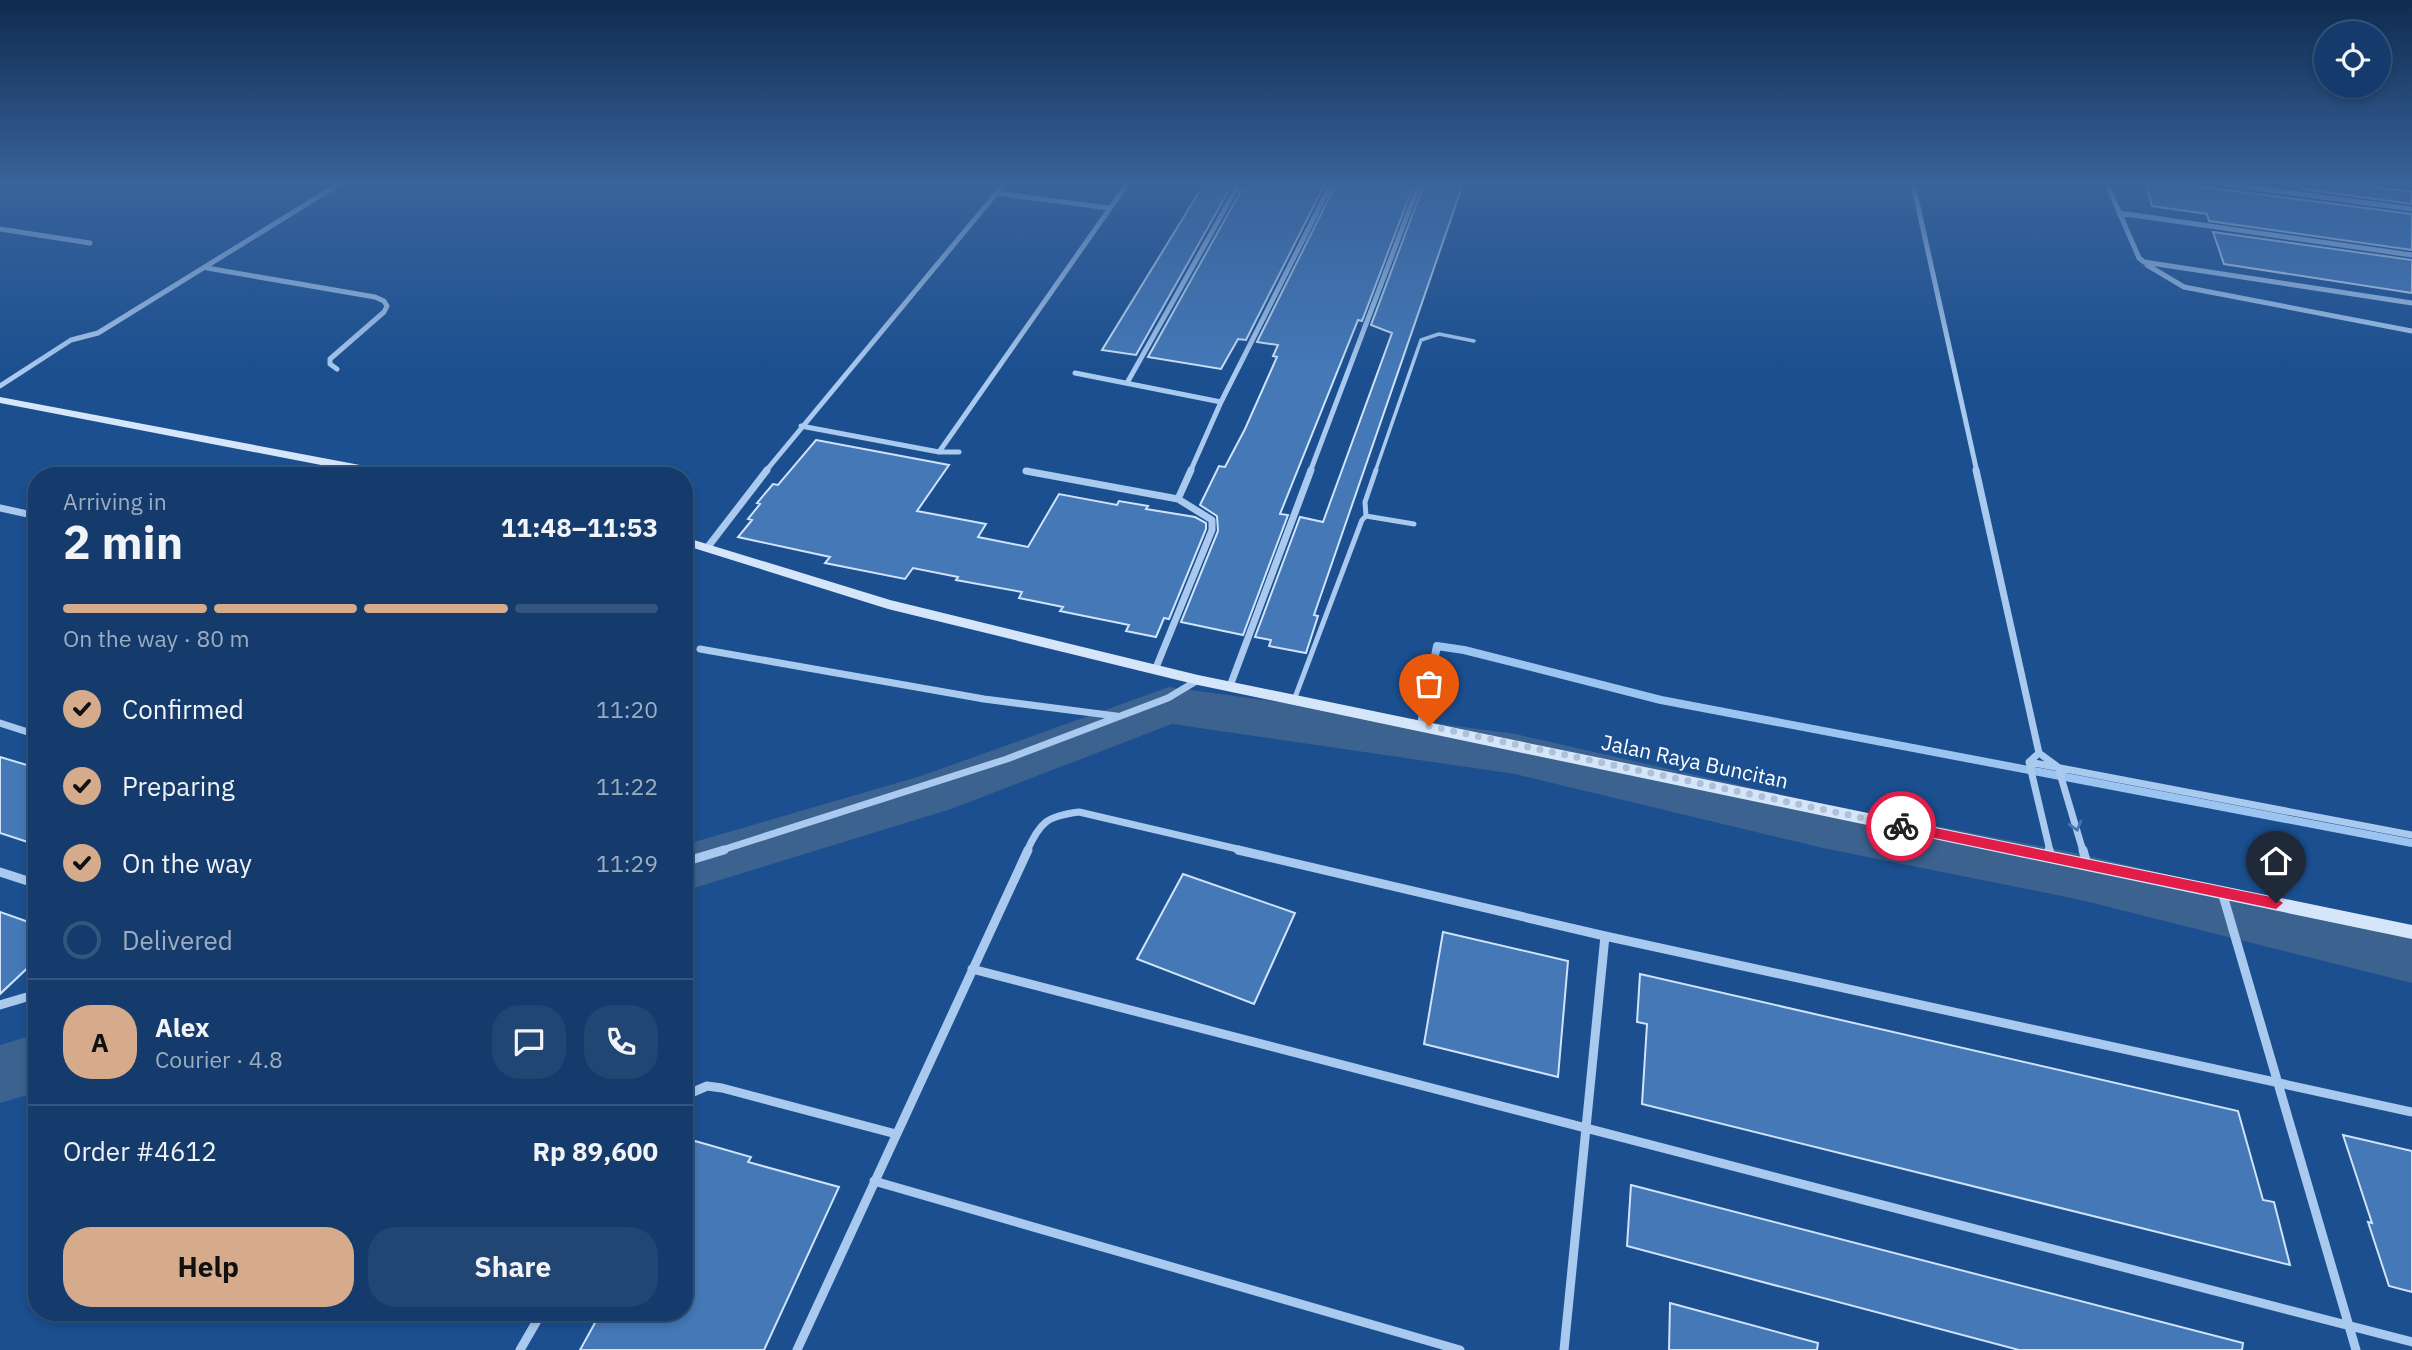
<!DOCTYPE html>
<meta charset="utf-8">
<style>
body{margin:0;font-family:"IBM Plex Sans",sans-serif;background:#214673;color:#f1f3f6;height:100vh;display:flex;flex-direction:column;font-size:26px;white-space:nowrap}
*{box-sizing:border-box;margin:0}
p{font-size:23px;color:#9dadc1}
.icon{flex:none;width:38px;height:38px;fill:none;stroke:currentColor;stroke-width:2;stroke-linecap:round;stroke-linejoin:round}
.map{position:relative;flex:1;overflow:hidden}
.panel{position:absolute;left:28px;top:467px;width:665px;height:854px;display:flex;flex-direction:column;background:#143b6b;border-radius:28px;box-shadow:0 4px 10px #0003,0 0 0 2px #33557e}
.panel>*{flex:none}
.tools{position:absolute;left:2314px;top:21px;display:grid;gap:14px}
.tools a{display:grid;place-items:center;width:77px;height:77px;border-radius:50%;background:#143b6b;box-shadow:0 4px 10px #0003,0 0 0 2px #33557e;font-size:35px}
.pin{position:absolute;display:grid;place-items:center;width:60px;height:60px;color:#fff;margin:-72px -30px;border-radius:50% 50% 50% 0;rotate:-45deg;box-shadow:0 0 7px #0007}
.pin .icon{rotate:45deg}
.courier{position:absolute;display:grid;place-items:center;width:70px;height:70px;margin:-35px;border:5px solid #e11d48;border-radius:50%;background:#fff;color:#222;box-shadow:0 2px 9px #0007}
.overview em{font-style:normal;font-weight:800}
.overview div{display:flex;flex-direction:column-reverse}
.overview{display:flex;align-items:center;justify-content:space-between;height:119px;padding:0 35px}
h1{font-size:46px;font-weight:800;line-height:52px}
.bar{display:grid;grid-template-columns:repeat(4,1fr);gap:10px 7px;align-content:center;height:84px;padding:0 35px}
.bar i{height:9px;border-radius:5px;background:#33557e}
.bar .on{background:#d6ab8b}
.bar p{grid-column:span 4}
.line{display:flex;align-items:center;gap:18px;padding:0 35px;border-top:2px solid #33557e}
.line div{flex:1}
.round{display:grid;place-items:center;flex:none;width:74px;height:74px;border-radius:28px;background:#214673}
ol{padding:0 35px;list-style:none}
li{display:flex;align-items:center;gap:21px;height:77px}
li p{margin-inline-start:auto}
li .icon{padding:7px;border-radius:50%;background:#d6ab8b;color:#111;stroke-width:4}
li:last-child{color:#9dadc1}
li i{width:38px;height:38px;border:4px solid #33557e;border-radius:50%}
.primary-button{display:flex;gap:14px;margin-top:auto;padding:14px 35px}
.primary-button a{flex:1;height:80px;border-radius:28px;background:#d6ab8b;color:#111;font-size:28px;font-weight:800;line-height:80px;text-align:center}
.primary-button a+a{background:#214673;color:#f1f3f6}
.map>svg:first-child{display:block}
</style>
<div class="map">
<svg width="2412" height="1350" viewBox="0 0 2412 1350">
<rect width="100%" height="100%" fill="#1b4f8f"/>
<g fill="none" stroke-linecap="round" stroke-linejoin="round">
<path stroke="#9cc4f0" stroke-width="8" d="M1415,739L1421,724L1437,646L1464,650L1661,700L2412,843"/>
<path fill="#3c6290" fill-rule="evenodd" d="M1169,687L1515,734L1823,804L2081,854L2412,933V983L2081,900L1823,848L1515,774L1172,724L951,809L684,891V845L921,776Z
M37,1034V1092L0,1103V1045Z"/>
</g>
<path fill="#4478b7" stroke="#cfe3fa" stroke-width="2" d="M1204,184L1232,185L1136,355L1102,350Z
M1254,184H1325L1246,340L1238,339L1221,369L1148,357L1243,187L1251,188Z
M1336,184H1414L1362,321L1358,320L1280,514L1288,515L1243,635L1181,622L1218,531L1217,516L1200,505L1219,466L1225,467L1245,429L1277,357L1273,356L1278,345L1257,342Z
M1424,184H1463L1314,615L1318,616L1306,653L1269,646L1271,640L1255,637L1300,517L1323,522L1392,333L1371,325Z
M2146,184H2179L2412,214V250L2209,221L2207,214L2152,206Z
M2299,184H2349L2412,192V204L2302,189Z
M2213,232L2412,260V293L2224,264Z
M816,440L949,465L917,511L986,524L978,537L1028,547L1059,494L1117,505L1119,501L1148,506L1146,509L1195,517L1206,523V529L1169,619L1164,618L1156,637L1126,631L1129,625L1060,611L1063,607L1019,598L1022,592L956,580L958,577L913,568L905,579L825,563L830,557L738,537L752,520L748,519L760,504L757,503L773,484L778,485Z
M0,757L37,768V845L0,833Z
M1183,874L1295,913L1254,1004L1137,959Z
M0,912L37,925V959L0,994Z
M1443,932L1568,961L1558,1077L1424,1044Z
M1640,974L2238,1111L2263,1200L2274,1202L2290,1265L1642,1104L1647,1024L1637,1022Z
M2343,1135L2412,1151V1292L2389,1286L2368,1222L2372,1223Z
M695,1141L751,1157L748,1162L839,1187L764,1350H580L601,1312H684V1161Z
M1631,1185L2243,1343L2242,1350H2019L1627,1246Z
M1670,1303L1818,1343L1817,1350H1669Z"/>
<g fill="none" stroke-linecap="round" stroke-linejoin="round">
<path stroke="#a9c9ee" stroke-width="3.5" d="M1375,472L1421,340L1439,334L1474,341"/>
<path stroke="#a9c9ee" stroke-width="5" d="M1366,516L1365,502L1376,470
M1294,700L1362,520L1366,516L1414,524"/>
<path stroke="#a9c9ee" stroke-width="5" d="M1913,184L1977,472
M2107,184L2139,258L2144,262L2412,303
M2223,184L2412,209
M996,193L1109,208
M2119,213L2412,255
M0,229L90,243
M2147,265L2184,287L2412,331
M207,268L375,297L384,301L387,306L384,312L330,359V364L337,369
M1075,373L1221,402
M1127,383L1239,184
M0,386L71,340L98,333L339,184
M801,426L939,452H959
M939,452L1127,184
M1026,471L1033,472
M765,472L1004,184
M1190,472L1221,402L1331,184
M1310,472L1419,184"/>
<path stroke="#a9c9ee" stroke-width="7" d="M1976,470L2039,753L2058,767L2083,851
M1026,471L1178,499L1212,520V530L1155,670
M1178,499L1191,470
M0,508L37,516
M707,548L767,470
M700,649L984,699L1116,716
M1230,686L1311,470
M0,723L37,735
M2039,753L2029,762L2050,851
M2029,762L2412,835
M719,851L1007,759L1168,698L1198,680
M1027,851C1040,822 1047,816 1079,812L1246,851"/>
<path stroke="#a9c9ee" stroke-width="9" d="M1238,850L1605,936L2412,1112
M2049,850L2051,857
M2083,850L2087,864
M684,862L724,850
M0,872L37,884
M2222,892L2356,1350
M972,969L2412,1342
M0,1005L37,994
M684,1096L707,1086L722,1088L896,1134
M874,1181L1460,1350
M520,1350L542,1312
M797,1350L1028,850
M1564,1350L1605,936"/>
<path fill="#d6e6fa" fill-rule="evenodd" d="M0,397L397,472L403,476H378L0,403Z
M684,537L890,600L1198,675L2412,925V939L1198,685L888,609L684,545Z"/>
</g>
<defs><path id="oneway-chevron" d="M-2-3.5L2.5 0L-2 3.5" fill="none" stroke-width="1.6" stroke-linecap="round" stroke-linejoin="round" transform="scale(1.75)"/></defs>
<use stroke="#4674ac" href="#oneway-chevron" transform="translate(2076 826) rotate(74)"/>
<linearGradient id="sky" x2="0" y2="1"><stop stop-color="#0f2b4f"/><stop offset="0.49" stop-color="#39639b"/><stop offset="1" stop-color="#39639b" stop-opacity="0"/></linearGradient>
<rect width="2412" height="373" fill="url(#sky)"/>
<path fill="#e11d48" d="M1901,821L2276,898L2283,903L2276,909L1901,831L1894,826Z"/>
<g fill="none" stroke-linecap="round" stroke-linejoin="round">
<path stroke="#afc1d8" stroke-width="7" stroke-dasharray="0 12.6" d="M1429,726L1901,826"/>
</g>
<g text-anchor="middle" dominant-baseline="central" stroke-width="5" stroke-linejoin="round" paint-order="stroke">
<g font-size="21" fill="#fff" stroke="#1b4f8f">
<text transform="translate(1695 761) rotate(12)">Jalan Raya Buncitan</text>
</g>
</g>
</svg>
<div class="tools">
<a><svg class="icon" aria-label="locate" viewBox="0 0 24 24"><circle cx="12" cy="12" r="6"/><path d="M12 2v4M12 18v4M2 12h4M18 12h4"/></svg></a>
</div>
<div class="pin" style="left:1429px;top:726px;background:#ea580c"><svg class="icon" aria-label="bag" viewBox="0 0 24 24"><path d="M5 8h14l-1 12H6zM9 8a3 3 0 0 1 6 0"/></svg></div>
<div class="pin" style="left:2276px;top:903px;background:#1f2937"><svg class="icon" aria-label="home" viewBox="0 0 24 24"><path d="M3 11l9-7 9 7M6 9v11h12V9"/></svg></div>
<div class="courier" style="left:1901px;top:826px"><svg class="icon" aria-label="bike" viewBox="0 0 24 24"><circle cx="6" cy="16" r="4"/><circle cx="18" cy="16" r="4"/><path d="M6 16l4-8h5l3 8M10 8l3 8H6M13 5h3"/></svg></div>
<section class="panel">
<div class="overview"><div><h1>2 min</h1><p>Arriving in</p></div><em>11:48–11:53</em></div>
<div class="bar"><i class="on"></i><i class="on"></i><i class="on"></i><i></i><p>On the way · 80 m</p></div>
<ol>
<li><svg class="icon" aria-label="check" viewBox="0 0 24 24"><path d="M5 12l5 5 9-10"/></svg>Confirmed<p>11:20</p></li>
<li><svg class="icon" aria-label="check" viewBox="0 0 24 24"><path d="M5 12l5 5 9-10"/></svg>Preparing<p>11:22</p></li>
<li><svg class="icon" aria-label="check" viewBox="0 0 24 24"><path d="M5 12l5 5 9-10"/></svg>On the way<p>11:29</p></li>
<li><i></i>Delivered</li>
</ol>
<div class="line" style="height:126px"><b class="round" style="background:#d6ab8b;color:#111">A</b><div><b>Alex</b><p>Courier · 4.8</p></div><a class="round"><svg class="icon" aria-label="chat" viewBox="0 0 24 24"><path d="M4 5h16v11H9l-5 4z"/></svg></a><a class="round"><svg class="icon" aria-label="phone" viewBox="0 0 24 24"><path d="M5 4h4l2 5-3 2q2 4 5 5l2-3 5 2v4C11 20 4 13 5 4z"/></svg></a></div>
<div class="line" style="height:91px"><div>Order #4612</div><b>Rp 89,600</b></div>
<div class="primary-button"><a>Help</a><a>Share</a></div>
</section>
</div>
